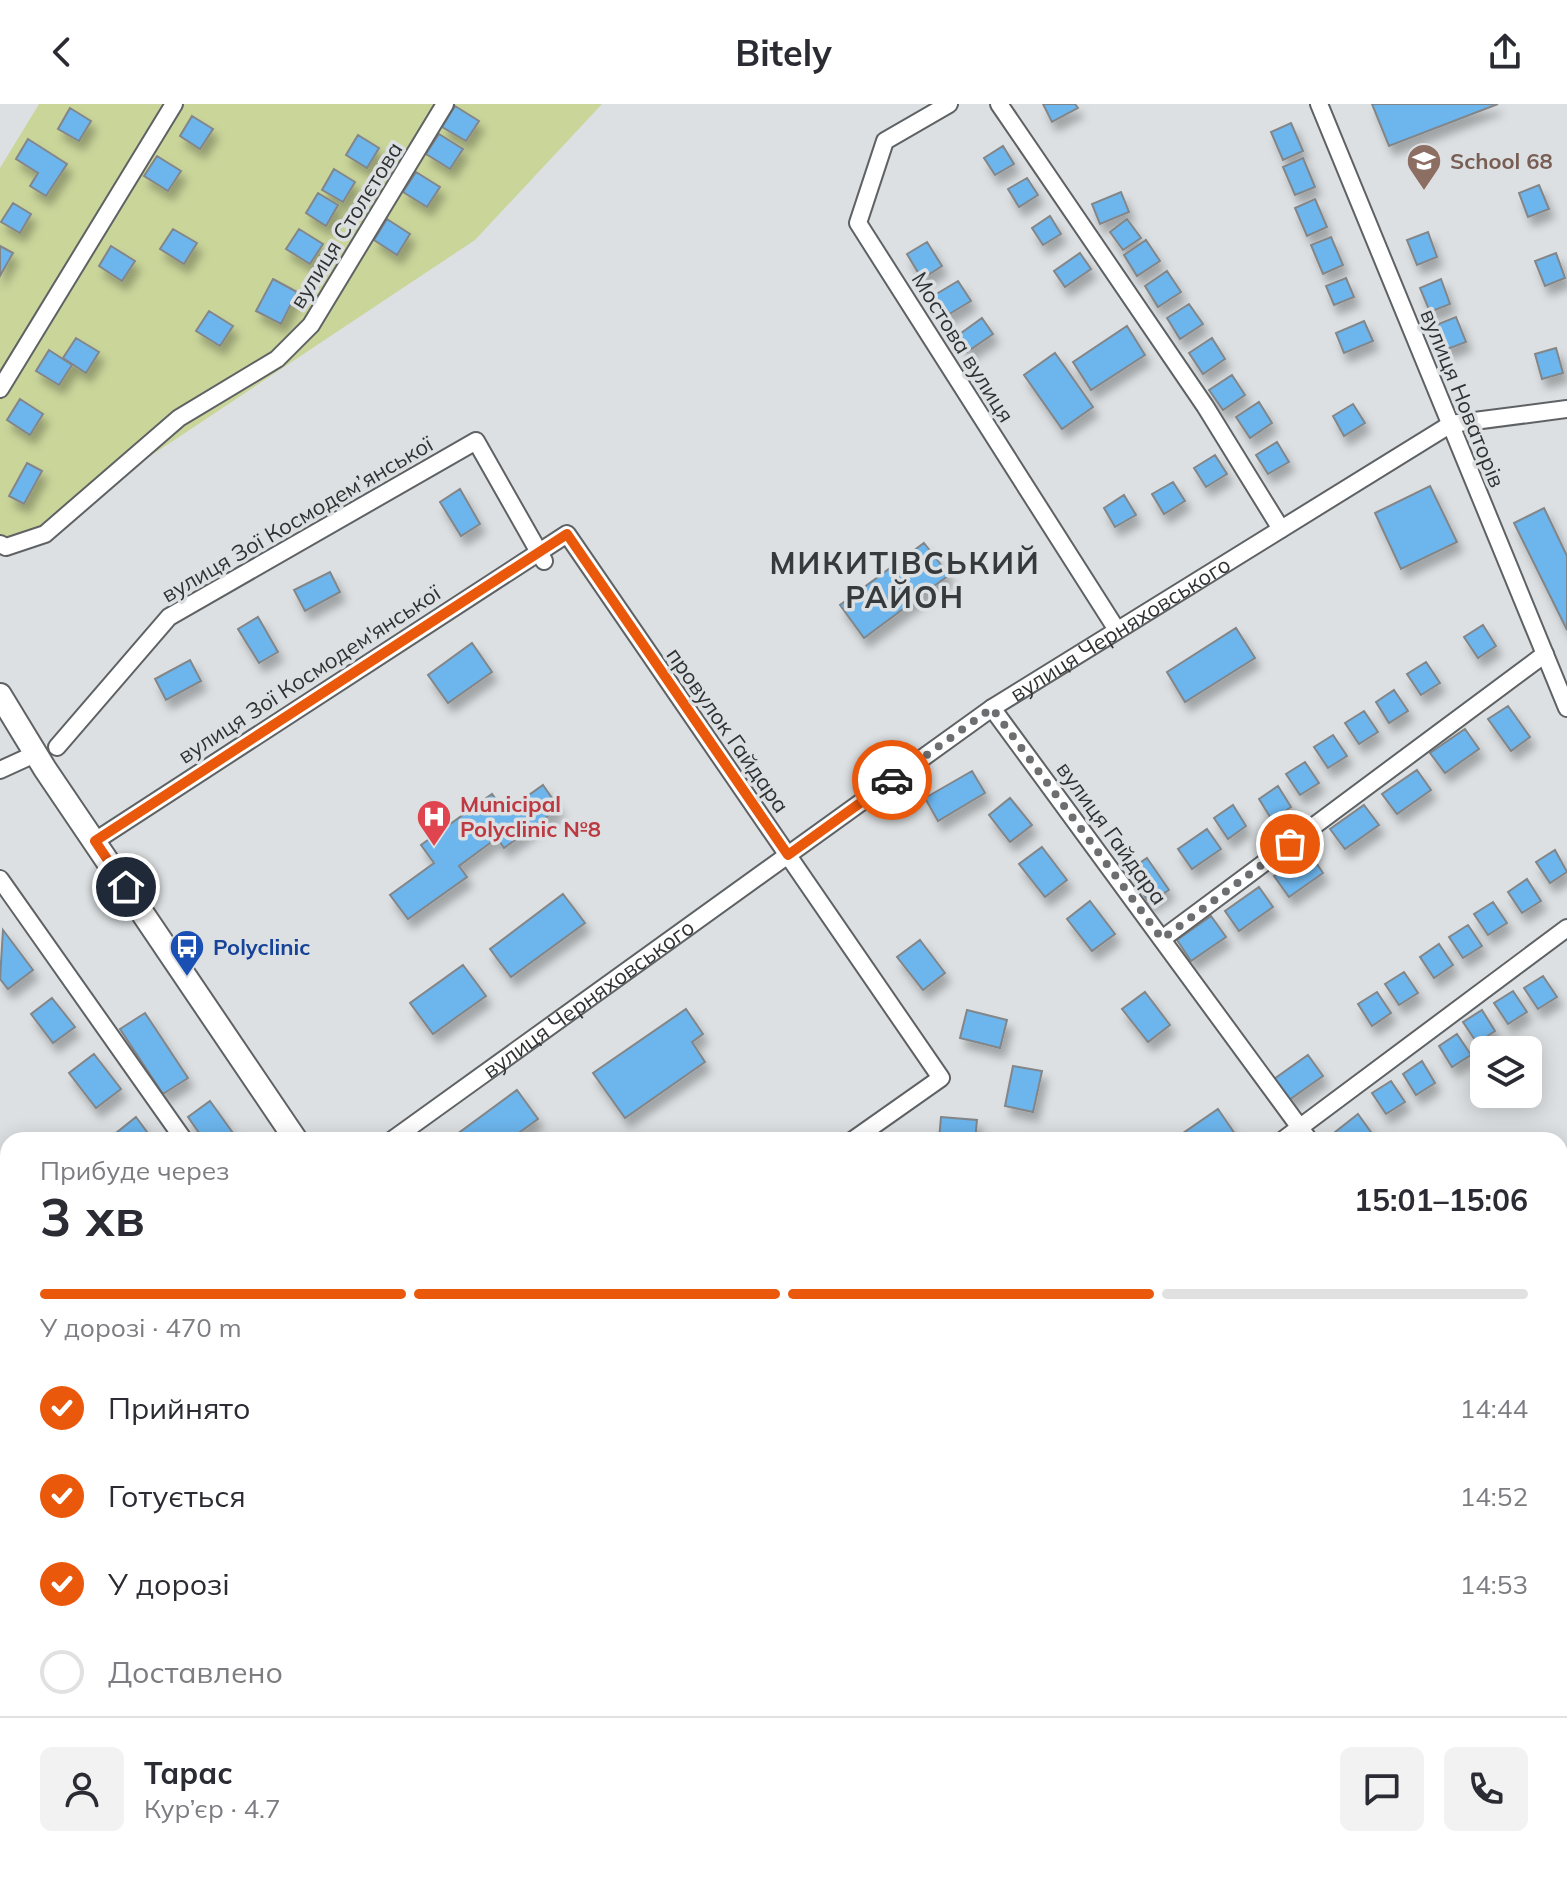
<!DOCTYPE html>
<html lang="uk">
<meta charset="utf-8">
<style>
body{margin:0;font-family:Mulish,sans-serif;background:#f2f2f3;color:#2b2b33;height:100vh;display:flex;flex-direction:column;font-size:30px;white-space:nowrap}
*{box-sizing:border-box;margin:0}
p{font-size:26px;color:#7c7c81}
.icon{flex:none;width:44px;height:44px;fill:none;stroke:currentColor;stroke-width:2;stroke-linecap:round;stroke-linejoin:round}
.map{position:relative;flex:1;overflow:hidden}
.details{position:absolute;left:0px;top:1028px;width:1568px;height:746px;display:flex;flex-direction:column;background:#fff;border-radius:24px 24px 0 0;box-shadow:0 4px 20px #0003}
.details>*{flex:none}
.buttons{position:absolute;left:1470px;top:932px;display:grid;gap:16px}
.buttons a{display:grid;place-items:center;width:72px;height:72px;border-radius:12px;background:#fff;box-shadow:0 4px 20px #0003;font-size:40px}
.pin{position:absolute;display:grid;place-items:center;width:68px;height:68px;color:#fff;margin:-34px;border:4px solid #fff;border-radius:50%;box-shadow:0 2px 8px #0007}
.courier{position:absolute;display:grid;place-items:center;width:80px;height:80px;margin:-40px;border:6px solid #ea580c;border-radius:50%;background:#fff;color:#222;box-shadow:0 2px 10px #0007}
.headline em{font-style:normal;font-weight:700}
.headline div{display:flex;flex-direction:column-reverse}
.headline{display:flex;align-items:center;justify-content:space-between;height:136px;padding:0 40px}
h1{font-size:52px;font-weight:700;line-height:60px}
.bar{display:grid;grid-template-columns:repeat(4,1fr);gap:12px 8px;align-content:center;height:96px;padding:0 40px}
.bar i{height:10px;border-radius:6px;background:#e1e1e2}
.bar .selected{background:#ea580c}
.bar p{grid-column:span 4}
.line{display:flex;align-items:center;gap:20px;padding:0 40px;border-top:2px solid #e1e1e2}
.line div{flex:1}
.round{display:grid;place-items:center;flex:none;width:84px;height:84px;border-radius:12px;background:#f2f2f3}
ol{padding:0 40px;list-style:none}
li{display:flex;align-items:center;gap:24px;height:88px}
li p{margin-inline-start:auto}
li .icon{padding:8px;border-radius:50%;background:#ea580c;color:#fff;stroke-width:4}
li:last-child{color:#7c7c81}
li i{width:44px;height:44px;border:4px solid #e1e1e2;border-radius:50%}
header{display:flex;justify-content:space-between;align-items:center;height:104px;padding:0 40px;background:#fff;font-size:36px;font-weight:700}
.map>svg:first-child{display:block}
</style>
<header><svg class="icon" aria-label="back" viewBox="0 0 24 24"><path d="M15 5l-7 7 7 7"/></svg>Bitely<svg class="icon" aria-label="share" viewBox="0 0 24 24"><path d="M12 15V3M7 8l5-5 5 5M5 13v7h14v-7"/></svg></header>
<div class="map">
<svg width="1567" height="1773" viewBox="0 0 1567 1773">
<defs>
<filter id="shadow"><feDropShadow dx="5" dy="9" stdDeviation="4" flood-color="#0004"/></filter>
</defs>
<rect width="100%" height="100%" fill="#dce0e2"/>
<path fill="#cad59a" d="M39,0H602L475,136L0,452V64Z"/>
<path fill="#6cb5ed" stroke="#838688" stroke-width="2" filter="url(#shadow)" d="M1043,0H1075L1078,4L1052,18Z
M1372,0H1498L1389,42Z
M455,2L479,17L466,37L442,23Z
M70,4L91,17L79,37L58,25Z
M192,12L213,25L200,45L180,32Z
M1291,19L1303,47L1283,56L1271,28Z
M439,30L463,45L450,65L426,50Z
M358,31L379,44L367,64L346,51Z
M28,35L67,60L46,92L30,82L38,69L16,55Z
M1003,42L1014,60L995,71L984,54Z
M157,52L181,67L168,87L144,72Z
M1303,54L1315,83L1295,91L1283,63Z
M334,65L355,78L343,98L322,86Z
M416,68L440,83L427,103L403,88Z
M1027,74L1038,91L1019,103L1008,85Z
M1539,81L1549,105L1528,113L1519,89Z
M1121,88L1129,108L1100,120L1092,100Z
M318,89L338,101L326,122L306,109Z
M1315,95L1327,123L1307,132L1295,104Z
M13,99L31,110L20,129L1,118Z
M1050,112L1061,130L1043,141L1032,124Z
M387,115L410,130L397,151L374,136Z
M1127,115L1141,134L1123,146L1110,128Z
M173,125L197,139L184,160L160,145Z
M299,125L323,140L310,160L286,145Z
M1428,128L1437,153L1417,161L1407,136Z
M1331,133L1343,161L1323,170L1311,141Z
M1146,136L1160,157L1137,172L1124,151Z
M927,138L942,162L922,175L907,150Z
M0,142L13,149L0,172Z
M111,142L135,157L122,177L99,162Z
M1080,149L1091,165L1065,183L1054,167Z
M1556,149L1565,174L1545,182L1535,157Z
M1167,167L1181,188L1158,203L1145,182Z
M1346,174L1354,193L1334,201L1326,182Z
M273,175L297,188L281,220L256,207Z
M1441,175L1450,200L1430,208L1420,184Z
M958,177L971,197L946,212L933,192Z
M1189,200L1203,220L1180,235L1167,214Z
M209,207L233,222L220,242L196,227Z
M1456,213L1466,238L1445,246L1436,221Z
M982,214L993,230L967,248L957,232Z
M1364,217L1373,237L1344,249L1336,229Z
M1127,222L1145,251L1091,286L1073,258Z
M76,234L99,248L86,269L63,254Z
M1212,234L1225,255L1203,270L1189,249Z
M1556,244L1563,269L1542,275L1535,250Z
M49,246L72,261L59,281L36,267Z
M1055,249L1093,303L1062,325L1024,271Z
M1232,271L1245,291L1223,306L1209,286Z
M20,295L43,310L30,331L7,316Z
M1259,298L1272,319L1250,334L1236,313Z
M1353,300L1365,319L1344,332L1333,312Z
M1277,338L1289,358L1268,370L1256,351Z
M1215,351L1227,370L1206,383L1194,364Z
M27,359L42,367L24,400L9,392Z
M1173,378L1185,397L1164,410L1152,390Z
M1430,382L1457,438L1401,465L1375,409Z
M460,385L480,420L461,432L440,398Z
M1124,391L1136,411L1115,423L1104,404Z
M1544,404L1567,452V526L1514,419Z
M924,439L949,471L864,534L840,501Z
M330,468L340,488L305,507L294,486Z
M258,513L278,548L259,559L238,525Z
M1483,521L1496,542L1478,554L1464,533Z
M1236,524L1255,554L1185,598L1167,568Z
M472,539L492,568L448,599L428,571Z
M190,556L201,577L166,596L155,575Z
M1426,558L1440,579L1421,591L1407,570Z
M1394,586L1408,607L1389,619L1376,598Z
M1508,602L1530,633L1511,647L1488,615Z
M1364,607L1378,628L1359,640L1345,619Z
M1465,625L1479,645L1445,669L1430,649Z
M1333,631L1347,652L1328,664L1314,643Z
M1305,658L1319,679L1300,691L1286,670Z
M1417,666L1431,686L1397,710L1382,690Z
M972,667L985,689L938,717L925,694Z
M543,681L559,704L504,744L497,734L459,762L467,773L408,815L390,791L434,759L421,741L492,690L505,708Z
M1278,682L1291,703L1272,716L1259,695Z
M1010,694L1032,721L1010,738L989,711Z
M1233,701L1246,722L1228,735L1214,714Z
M1364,701L1379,721L1345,745L1330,725Z
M1207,725L1221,745L1192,765L1178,745Z
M1042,743L1067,776L1045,793L1019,760Z
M1555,746L1567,768L1550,779L1536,758Z
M1309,748L1323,769L1289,793L1274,772Z
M1147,754L1169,786L1149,799L1128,767Z
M1527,775L1541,797L1522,809L1508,788Z
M1259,783L1273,803L1239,827L1225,807Z
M563,790L585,819L511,873L490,845Z
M1090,797L1115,830L1092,847L1067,815Z
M1493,798L1507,819L1488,831L1474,810Z
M1211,812L1226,833L1191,857L1177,836Z
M1468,821L1482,842L1463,854L1449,833Z
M3,826L33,866L8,885L0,875Z
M920,836L945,869L923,886L897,853Z
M1439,840L1453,861L1434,874L1420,853Z
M463,861L486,892L433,930L410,899Z
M1404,868L1418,889L1399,901L1385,880Z
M1543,872L1557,893L1538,905L1524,884Z
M1513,887L1527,908L1508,920L1494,899Z
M1145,888L1170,921L1148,938L1122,905Z
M1377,888L1391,909L1372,922L1358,900Z
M52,894L75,923L53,939L31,910Z
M686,905L703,930L692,938L705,958L625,1014L593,969Z
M967,906L1007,916L1000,944L960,934Z
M1482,906L1495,927L1477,939L1463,918Z
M145,909L188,974L163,990L120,925Z
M1457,930L1471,951L1452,963L1439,942Z
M94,950L121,985L96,1004L69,969Z
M1308,951L1323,972L1289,996L1274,975Z
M1422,957L1435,979L1416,991L1403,970Z
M1013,962L1042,967L1033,1008L1005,1002Z
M1391,977L1405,998L1386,1010L1372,989Z
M517,986L538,1015L509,1036H449Z
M210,997L238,1036H204L188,1013Z
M1218,1005L1235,1030L1227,1036H1178L1176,1034Z
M1358,1010L1373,1031L1365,1036H1325Z
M136,1013L153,1036H113L111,1033Z
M941,1013L977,1016L975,1036H939Z
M8,1108V1130L0,1119V1114Z
M1567,1112V1135L1560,1140V1117Z
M1563,1209L1567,1229L1560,1231V1210Z
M8,1315V1369L0,1364V1327Z
M1564,1364L1567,1366V1398L1560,1394V1371Z
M1562,1487L1567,1490V1517L1560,1513Z
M8,1722V1766L0,1761V1736Z
M1560,1764L1567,1768V1773H1552Z
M8,1766H98L109,1773H20Z
M501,1766H550L546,1773H497Z
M1392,1766H1411L1406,1773Z"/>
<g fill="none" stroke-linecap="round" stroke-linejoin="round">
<defs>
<path id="lane" d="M0,1139L8,1149
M0,1203L8,1193"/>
<g id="street">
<path d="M949,0L885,37L858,119L1117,526"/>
<path d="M999,0L1205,302L1281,425"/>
<path d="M1319,0L1567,604"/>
<path d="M0,285L174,0"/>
<path d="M0,440L6,443L45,430L179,314L277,255L311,221L445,0"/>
<path d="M992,604L1309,1036"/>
<path d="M57,643L169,513L476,337L544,457"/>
<path d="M0,666L35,650"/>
<path d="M95,737L567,430L941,974L853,1036"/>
<path d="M0,775L184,1036"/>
<path d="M1162,835L1545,550"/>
<path id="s1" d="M392,1036L992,604L1451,320L1567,305"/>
<path d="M1283,1036L1567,824"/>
<path d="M1560,1093L1567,1088"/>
<path d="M1560,1463L1567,1452"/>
<path d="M0,1466L8,1470"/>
<path d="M0,1772L2,1773"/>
<path d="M411,1773L415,1766"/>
<path d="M1357,1773L1362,1766"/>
</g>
<path id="secondary" d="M0,591L45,665L296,1036
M1560,1267L1567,1264
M0,1510L8,1498
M795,1773L805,1766"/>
</defs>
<use href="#lane" stroke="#5f6264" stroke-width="12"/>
<use href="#street" stroke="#5f6264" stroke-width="20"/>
<use href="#secondary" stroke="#5f6264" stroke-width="26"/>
<use href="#lane" stroke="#fff" stroke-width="8"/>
<use href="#street" stroke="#fff" stroke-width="16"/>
<use href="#secondary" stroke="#fff" stroke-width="22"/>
</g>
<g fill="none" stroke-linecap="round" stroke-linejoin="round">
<path stroke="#6c6e70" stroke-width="8" stroke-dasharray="0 14.4" d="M892,676L992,604L1162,835L1290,740"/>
<path stroke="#ea580c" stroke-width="10" d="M126,783L95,737L567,430L788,751L892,676"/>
</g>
<defs>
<symbol id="school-pin" viewBox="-11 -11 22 30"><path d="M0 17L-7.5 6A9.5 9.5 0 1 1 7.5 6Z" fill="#8d6e63" stroke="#dce0e2"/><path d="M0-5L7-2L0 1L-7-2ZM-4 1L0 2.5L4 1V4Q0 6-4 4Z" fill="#fff"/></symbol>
<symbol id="hospital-pin" viewBox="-11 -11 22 30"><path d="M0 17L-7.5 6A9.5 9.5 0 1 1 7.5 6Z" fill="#e0444e" stroke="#dce0e2"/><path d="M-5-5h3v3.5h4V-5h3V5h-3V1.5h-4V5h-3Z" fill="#fff"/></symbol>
<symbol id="bus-pin" viewBox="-11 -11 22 30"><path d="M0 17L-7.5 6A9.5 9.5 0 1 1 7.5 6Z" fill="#1a4fb4" stroke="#dce0e2"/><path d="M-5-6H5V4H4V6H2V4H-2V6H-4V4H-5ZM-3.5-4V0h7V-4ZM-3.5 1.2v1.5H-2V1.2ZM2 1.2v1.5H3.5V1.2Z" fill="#fff"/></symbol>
</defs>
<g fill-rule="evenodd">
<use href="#school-pin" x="1404" y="37" width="40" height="54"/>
<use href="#hospital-pin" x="414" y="693" width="40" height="54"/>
<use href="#bus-pin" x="167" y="823" width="40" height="54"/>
</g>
<g text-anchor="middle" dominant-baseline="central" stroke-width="7" stroke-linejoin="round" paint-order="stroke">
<g font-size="22" font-weight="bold" fill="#785e54" stroke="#dce0e2" text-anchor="start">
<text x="1450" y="57">School 68</text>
</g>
<g font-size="22" fill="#303132" stroke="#dce0e2">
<text transform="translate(346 121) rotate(-58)">вулиця Столєтова</text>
<text transform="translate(963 243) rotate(58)">Мостова вулиця</text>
<text transform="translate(1463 294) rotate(68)">вулиця Новаторів</text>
<text transform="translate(297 415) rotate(-30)">вулиця Зої Космодем’янської</text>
<text stroke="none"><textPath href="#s1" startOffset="890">вулиця Черняховського</textPath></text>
<text transform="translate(309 570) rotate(-33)">вулиця Зої Космодем'янської</text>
<text transform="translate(728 626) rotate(55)">провулок Гайдара</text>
<text transform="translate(1112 729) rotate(54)">вулиця Гайдара</text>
<text stroke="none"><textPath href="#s1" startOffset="242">вулиця Черняховського</textPath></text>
</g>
<g font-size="22" font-weight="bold" fill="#be3a42" stroke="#dce0e2" text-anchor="start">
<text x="460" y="700">Municipal<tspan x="460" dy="25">Polyclinic №8</tspan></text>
</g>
<g font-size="22" font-weight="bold" fill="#164399" stroke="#dce0e2" text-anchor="start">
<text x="213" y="843">Polyclinic</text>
</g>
<g font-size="30" font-weight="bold" letter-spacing="2" fill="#373a3c" stroke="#dce0e2">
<text x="905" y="459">МИКИТІВСЬКИЙ<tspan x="905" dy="34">РАЙОН</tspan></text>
</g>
</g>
</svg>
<div class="buttons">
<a><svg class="icon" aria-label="layers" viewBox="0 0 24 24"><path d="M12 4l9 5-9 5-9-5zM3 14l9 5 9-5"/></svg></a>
</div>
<div class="pin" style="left:1290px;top:740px;background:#ea580c"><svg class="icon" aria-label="bag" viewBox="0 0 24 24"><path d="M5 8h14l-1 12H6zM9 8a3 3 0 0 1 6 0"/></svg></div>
<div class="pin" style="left:126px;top:783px;background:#1f2937"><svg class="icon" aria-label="home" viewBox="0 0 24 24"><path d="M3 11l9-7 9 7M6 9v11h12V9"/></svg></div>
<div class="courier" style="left:892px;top:676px"><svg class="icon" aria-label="car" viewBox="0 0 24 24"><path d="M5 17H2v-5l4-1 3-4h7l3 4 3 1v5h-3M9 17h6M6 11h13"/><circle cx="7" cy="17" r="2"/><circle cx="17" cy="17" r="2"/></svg></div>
<section class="details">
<div class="headline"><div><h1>3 хв</h1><p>Прибуде через</p></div><em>15:01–15:06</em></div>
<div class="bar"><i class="selected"></i><i class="selected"></i><i class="selected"></i><i></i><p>У дорозі · 470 m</p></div>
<ol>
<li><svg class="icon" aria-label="check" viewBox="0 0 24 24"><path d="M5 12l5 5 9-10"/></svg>Прийнято<p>14:44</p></li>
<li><svg class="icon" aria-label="check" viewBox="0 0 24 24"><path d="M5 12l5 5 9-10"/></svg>Готується<p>14:52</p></li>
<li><svg class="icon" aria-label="check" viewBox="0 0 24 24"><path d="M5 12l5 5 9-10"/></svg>У дорозі<p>14:53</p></li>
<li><i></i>Доставлено</li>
</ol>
<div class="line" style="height:144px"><a class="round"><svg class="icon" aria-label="person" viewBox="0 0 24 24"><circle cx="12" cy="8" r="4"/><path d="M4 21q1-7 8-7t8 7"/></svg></a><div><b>Тарас</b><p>Кур’єр · 4.7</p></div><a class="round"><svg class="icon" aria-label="chat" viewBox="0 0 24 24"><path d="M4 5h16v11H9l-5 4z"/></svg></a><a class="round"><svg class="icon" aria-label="phone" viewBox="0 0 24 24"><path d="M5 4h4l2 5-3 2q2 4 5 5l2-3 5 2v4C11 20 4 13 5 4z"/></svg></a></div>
</section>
</div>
